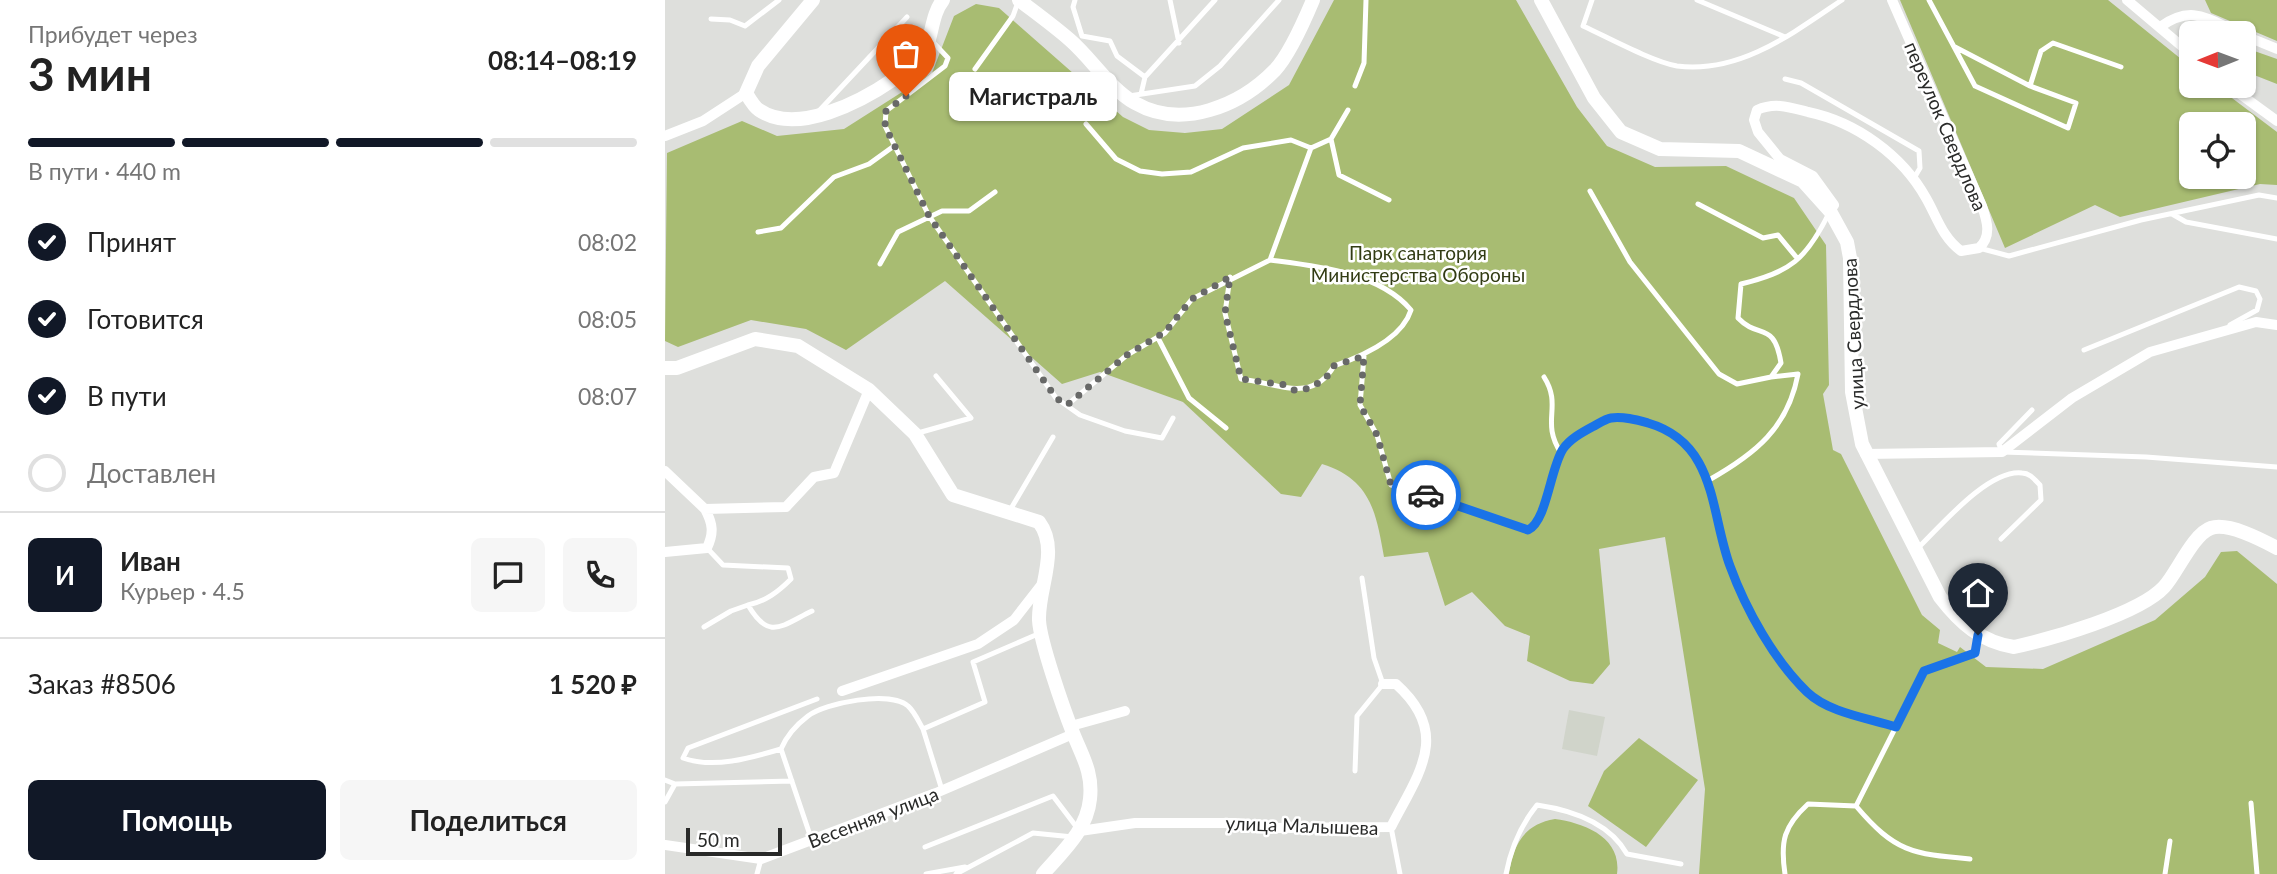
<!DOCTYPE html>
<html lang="ru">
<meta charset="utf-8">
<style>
body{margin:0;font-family:Lato,sans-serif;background:#f6f6f6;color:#222;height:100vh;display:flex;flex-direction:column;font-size:26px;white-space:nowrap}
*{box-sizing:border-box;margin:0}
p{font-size:23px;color:#767676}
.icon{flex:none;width:38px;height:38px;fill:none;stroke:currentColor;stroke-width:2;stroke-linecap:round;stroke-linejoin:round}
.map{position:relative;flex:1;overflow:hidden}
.side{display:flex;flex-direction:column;background:#fff;width:665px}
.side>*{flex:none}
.needle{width:46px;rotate:269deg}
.fabs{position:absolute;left:1514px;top:21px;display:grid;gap:14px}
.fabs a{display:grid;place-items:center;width:77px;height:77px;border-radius:10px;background:#fff;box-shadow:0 2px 5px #0004;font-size:35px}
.scale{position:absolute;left:21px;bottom:18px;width:96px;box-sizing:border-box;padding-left:7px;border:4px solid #292a29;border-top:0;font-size:19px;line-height:24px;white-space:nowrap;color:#292a29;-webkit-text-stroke:5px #fff;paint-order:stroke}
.pin{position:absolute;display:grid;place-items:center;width:60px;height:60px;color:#fff;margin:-72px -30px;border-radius:50% 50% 50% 0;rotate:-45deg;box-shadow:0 0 7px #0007}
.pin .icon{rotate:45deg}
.courier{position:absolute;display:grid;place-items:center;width:70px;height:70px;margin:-35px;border:5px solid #1a73e8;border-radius:50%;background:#fff;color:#222;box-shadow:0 2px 9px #0007}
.bubble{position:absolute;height:49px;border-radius:10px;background:#fff;box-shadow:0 2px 5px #0004;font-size:23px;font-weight:700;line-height:49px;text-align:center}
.headline em{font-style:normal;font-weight:700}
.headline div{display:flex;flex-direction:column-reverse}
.headline{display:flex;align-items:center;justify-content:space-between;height:119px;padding:0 28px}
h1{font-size:46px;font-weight:700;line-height:52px}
.bar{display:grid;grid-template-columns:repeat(4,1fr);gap:10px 7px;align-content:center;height:84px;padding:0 28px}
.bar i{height:9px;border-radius:5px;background:#e0e0e0}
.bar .active{background:#111827}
.bar p{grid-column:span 4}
.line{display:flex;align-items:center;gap:18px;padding:0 28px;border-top:2px solid #e0e0e0}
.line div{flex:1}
.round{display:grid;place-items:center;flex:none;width:74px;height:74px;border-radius:10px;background:#f6f6f6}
ol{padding:0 28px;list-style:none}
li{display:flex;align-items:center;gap:21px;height:77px}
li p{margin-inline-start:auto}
li .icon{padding:7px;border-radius:50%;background:#111827;color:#fff;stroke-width:4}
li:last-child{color:#767676}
li i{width:38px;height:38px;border:4px solid #e0e0e0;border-radius:50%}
.button{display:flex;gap:14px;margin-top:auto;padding:14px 28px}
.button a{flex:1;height:80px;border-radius:10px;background:#111827;color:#fff;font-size:28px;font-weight:700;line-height:80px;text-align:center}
.button a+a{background:#f6f6f6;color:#222}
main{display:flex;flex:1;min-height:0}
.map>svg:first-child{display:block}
</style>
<main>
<section class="side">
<div class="headline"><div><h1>3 мин</h1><p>Прибудет через</p></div><em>08:14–08:19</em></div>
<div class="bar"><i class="active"></i><i class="active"></i><i class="active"></i><i></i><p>В пути · 440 m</p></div>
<ol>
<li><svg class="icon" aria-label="check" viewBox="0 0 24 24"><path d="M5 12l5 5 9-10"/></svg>Принят<p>08:02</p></li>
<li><svg class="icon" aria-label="check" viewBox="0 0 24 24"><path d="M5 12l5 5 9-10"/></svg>Готовится<p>08:05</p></li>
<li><svg class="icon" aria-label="check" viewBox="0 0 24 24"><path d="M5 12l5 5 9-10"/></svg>В пути<p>08:07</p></li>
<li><i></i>Доставлен</li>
</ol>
<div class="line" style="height:126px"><b class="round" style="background:#111827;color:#fff">И</b><div><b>Иван</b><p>Курьер · 4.5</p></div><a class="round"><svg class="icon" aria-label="chat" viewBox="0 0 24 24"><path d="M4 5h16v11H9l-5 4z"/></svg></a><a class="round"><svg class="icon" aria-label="phone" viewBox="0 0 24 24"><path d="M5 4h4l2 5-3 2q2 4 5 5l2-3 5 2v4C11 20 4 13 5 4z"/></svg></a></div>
<div class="line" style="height:91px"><div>Заказ #8506</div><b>1 520 ₽</b></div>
<div class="button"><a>Помощь</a><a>Поделиться</a></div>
</section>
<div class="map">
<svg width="1612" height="874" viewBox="0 0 1612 874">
<rect width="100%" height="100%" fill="#dedfdc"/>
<path fill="#d0d4ca" d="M904,710L940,717L932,756L897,749Z"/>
<path fill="#a8bc72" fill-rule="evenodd" d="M669,0H851L912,107L942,146L990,167L1061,166L1129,198L1161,245L1164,385L1158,394L1168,450L1176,454L1257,615L1275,630L1273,643L1292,652L1295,647L1321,667L1378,669L1490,620L1540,577L1556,552L1572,551L1612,584V874H1034L1040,789L1000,537L934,549L945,664L928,684L905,681L862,661L865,636L840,626L807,592L780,606L763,552L719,557C711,511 705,479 657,464L636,497L616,494L518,402L435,372L397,384L280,281L181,350L141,329L86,320L13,347L0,341L2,153L77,121L112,136L179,129L267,73L289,16L311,4L334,8L458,117L484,130L520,133L557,129L624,85Z
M1235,0H1443L1526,67V86H1551L1612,132V185L1595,184L1455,217L1430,205L1340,248ZM1526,124H1578V177H1526Z
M1540,0H1612V41L1546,13Z
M1578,47L1612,59V84L1579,71Z
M974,738L1033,780L981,847L923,806L939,771Z
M890,819C919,823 957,837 952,874H844C848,845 859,824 890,819Z"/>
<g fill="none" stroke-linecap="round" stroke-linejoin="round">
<path stroke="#fff" stroke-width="5" d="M410,0L408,7L417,36L445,41L452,56L480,77L476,94
M505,0L514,43
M927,0L918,26C942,37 988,62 1012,66C1075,74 1128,33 1177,0
M1032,0L1120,37
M1264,0L1310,86L1403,128L1411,103L1365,86
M46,19L65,20L80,26L114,0
M266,40L283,58L280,66L221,111L220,126L264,216L391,398L415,415L460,431L497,438L508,418
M1290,47L1365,86L1376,51L1388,43L1456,67
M310,69L348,16L353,2
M480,77L550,0
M1120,79L1136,83L1254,151L1255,168L1248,180
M690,86L699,63L701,0
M464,96L530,86L555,66L614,0
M153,112L242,17
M421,124L451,159L475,171L497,174L526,172L578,148L626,140L646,148
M666,139L674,175L724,200
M925,191L965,262L1054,374L1072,384L1106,377L1116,363C1109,320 1094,340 1073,318L1076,284C1125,272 1141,260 1164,213
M1033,204L1098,238L1113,235L1132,258
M1507,214L1521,222L1612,239
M93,232L116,228L169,177L204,164L229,146
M1314,248L1344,256L1476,220L1594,195L1612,198
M215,264L233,232L277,211H304L330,192
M565,277L560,313L576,379C612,383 647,404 669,366C695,357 737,339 746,310C714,272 651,266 605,260
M493,338L524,398L561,428
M1419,350L1574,287L1591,291L1595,299L1592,310L1565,325
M699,356L695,405L712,435L726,485L784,502L863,530C882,521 885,469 898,449C905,439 916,433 927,427C933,424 940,419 946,418C958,416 972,420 983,423C1051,443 1046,512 1065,566C1079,607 1111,663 1142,692C1164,712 1203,718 1231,727
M879,377C898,407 875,421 896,453
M402,405L462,355L500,333L527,299L605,260L646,148L666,139L683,110
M1367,410L1334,444L1337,452L1481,457L1612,467
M253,433L306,418L271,376
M1044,480C1090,454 1123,428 1133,374L1106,377
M344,512L388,437
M42,548L58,565L123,568L126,579C113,592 101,601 83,605C104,641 116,626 147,611
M1252,549C1275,527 1323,469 1357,473C1365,473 1370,480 1375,485L1376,500L1336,539
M39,627L66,611L83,605
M152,699L23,748L18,758C48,769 86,758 116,749C122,735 131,725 143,716C160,703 225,690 243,706C249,711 254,722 258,729
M116,749L147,841
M690,771L692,716L718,684L709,658L697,578
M0,780L10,784L0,802
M10,784L127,781
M277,790L258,729L320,702L308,662L373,634
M1586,803L1592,874
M1191,806L1259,671L1310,653L1313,635
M726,827L735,874
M260,847L388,796L413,829
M92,874L96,859
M261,874L300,867
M291,874L368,833L408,837
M841,874C846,848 855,826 872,805C906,810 944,822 962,854L1016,864
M1120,874C1115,841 1119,826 1143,804L1191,806C1230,852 1247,854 1305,859
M1500,874L1505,841"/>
<path stroke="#fff" stroke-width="10" d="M1462,0L1526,54
M1495,27C1527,4 1542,19 1574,33
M1578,35L1612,49
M1564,86L1612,121
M0,136L38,121L81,93
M1165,211L1169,205L1148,176L1115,159L1093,132L1089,120L1092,110C1110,102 1124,107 1143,112C1191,122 1237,155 1261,198C1272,217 1277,237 1296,251L1314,248C1327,236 1322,221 1317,206L1227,0
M1200,454L1337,452L1407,398L1485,352L1591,322L1612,325
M0,471L40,509
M0,552L42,548C49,533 48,524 40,509L121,507L149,477L169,473L204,390
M177,691L313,644L349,620L377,584
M406,726L460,711
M415,831L470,823H569L598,828L726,827C753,774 787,734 731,684H718
M0,845L96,859L271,793L408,734"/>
<path stroke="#fff" stroke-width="14" d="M148,0L93,66L81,93C84,98 89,107 94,110C132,136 197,101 229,79C237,73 250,67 255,60C268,42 265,16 278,0
M354,0C371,13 389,26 405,40C427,59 444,88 470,103C517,130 575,106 610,70C624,55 640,19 648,0
M876,0L929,98L956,132L995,149L1074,151L1138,181L1165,211L1182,242L1185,258L1187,392L1197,444L1275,597C1295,623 1316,642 1349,647C1386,639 1474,614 1499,587C1512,573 1528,534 1546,528C1563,522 1597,540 1612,548
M0,368H12L90,339L133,346L204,390L250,434L288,495L374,522C395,550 373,588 374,620C375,642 399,710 408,733C417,756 428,772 425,799C422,830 398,851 378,874"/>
</g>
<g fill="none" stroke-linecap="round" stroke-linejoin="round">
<path stroke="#686968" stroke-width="7" stroke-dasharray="0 12.6" d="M241,96L221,111L220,126L264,216L391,398L402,405L462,355L500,332L527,299L565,277L560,313L576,379L621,385L631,391L645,388L661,378L668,366L699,356L695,405L712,435L726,485L761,495"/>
<path stroke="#1a73e8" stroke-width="9" d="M761,495L863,530C882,521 885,469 898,449C905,439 916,433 927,427C933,424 940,419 946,418C958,416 972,420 983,423C1052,443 1045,512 1065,566C1081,610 1109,660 1142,692C1164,713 1203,718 1231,727L1259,671L1310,653L1313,635"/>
</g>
<g text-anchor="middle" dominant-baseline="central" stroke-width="5" stroke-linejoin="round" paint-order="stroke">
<g font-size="19" fill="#292a29" stroke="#fff">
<text transform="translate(1281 126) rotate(67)">переулок Свердлова</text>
<text transform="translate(1188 334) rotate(-93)">улица Свердлова</text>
<text transform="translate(208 817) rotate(-21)">Весенняя улица</text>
<text transform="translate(637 825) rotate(2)">улица Малышева</text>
</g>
<g font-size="19" fill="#323c14" stroke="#fff">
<text x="753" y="252">Парк санатория<tspan x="753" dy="22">Министерства Обороны</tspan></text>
</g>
</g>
</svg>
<div class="fabs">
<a><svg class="needle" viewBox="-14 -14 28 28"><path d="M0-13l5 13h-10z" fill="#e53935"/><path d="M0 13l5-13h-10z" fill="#767676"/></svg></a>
<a><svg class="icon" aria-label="locate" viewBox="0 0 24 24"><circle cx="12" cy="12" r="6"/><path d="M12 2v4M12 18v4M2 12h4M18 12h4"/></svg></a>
</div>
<div class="scale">50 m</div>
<div class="pin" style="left:241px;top:96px;background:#ea580c"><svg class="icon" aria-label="bag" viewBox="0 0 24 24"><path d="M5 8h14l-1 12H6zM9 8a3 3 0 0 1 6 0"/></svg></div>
<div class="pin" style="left:1313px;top:635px;background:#1f2937"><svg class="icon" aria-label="home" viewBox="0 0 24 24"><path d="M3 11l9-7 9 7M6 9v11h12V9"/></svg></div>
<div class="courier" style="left:761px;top:495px"><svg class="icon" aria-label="car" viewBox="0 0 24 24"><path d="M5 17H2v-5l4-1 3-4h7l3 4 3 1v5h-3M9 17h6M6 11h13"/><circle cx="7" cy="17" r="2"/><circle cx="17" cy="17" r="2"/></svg></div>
<div class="bubble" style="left:284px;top:72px;width:168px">Магистраль</div>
</div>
</main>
